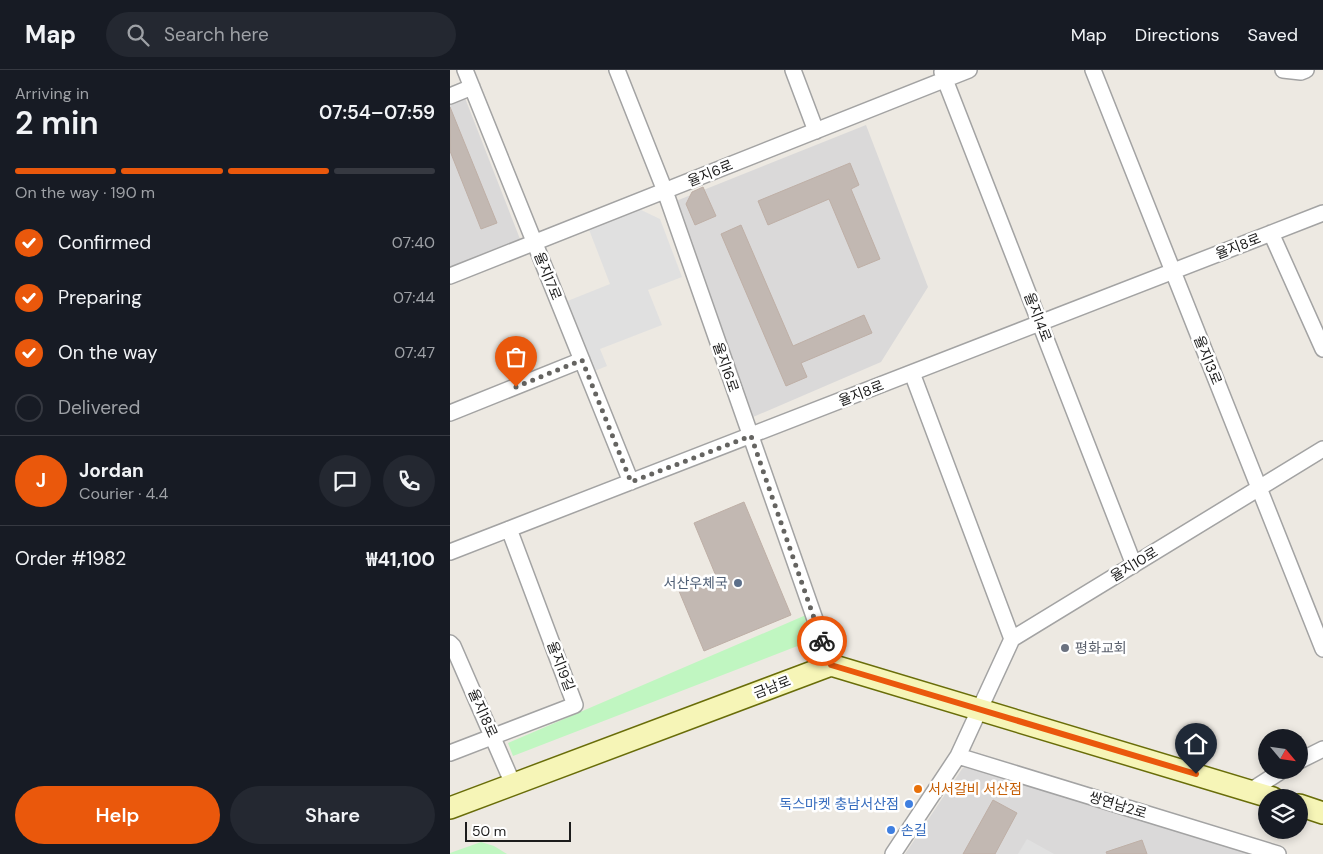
<!DOCTYPE html>
<meta charset="utf-8">
<style>
body{margin:0;font-family:"DM Sans","Noto Sans KR",sans-serif;background:#242831;color:#f1f3f6;height:100vh;display:flex;flex-direction:column;font-size:19px;white-space:nowrap}
*{box-sizing:border-box;margin:0}
p{font-size:16px;color:#9ea1a6}
.icon{flex:none;width:28px;height:28px;fill:none;stroke:currentColor;stroke-width:2;stroke-linecap:round;stroke-linejoin:round}
.map{position:relative;flex:1;overflow:hidden}
.details{display:flex;flex-direction:column;background:#171b24;width:450px}
.details>*{flex:none}
.needle{width:32px;rotate:119deg}
.fabs{position:absolute;left:808px;top:659px;display:grid;gap:10px}
.fabs a{display:grid;place-items:center;width:50px;height:50px;border-radius:50%;background:#171b24;box-shadow:0 2px 8px #0003;font-size:25px}
.scale{position:absolute;left:15px;bottom:12px;width:106px;box-sizing:border-box;padding-left:5px;border:2px solid #1c1c1c;border-top:0;font-size:14px;line-height:18px;white-space:nowrap;color:#1c1c1c;-webkit-text-stroke:4px #fff;paint-order:stroke}
.pin{position:absolute;display:grid;place-items:center;width:42px;height:42px;color:#fff;margin:-51px -21px;border-radius:50% 50% 50% 0;rotate:-45deg;box-shadow:0 0 5px #0007}
.pin .icon{rotate:45deg}
.courier{position:absolute;display:grid;place-items:center;width:50px;height:50px;margin:-25px;border:4px solid #ea580c;border-radius:50%;background:#fff;color:#222;box-shadow:0 1px 6px #0007}
.overview em{font-style:normal;font-weight:600}
.overview div{display:flex;flex-direction:column-reverse}
.overview{display:flex;align-items:center;justify-content:space-between;height:85px;padding:0 15px}
h1{font-size:32px;font-weight:600;line-height:38px}
.bar{display:grid;grid-template-columns:repeat(4,1fr);gap:8px 5px;align-content:center;height:60px;padding:0 15px}
.bar i{height:6px;border-radius:4px;background:#363941}
.bar .selected{background:#ea580c}
.bar p{grid-column:span 4}
.line{display:flex;align-items:center;gap:12px;padding:0 15px;border-top:1px solid #363941}
.line div{flex:1}
.round{display:grid;place-items:center;flex:none;width:52px;height:52px;border-radius:26px;background:#242831}
ol{padding:0 15px;list-style:none}
li{display:flex;align-items:center;gap:15px;height:55px}
li p{margin-inline-start:auto}
li .icon{padding:5px;border-radius:50%;background:#ea580c;color:#fff;stroke-width:4}
li:last-child{color:#9ea1a6}
li i{width:28px;height:28px;border:2px solid #363941;border-radius:50%}
.cta{display:flex;gap:10px;margin-top:auto;padding:10px 15px}
.cta a{flex:1;height:58px;border-radius:30px;background:#ea580c;color:#fff;font-size:20px;font-weight:600;line-height:58px;text-align:center}
.cta a+a{background:#242831;color:#f1f3f6}
header{display:flex;align-items:center;gap:30px;box-sizing:border-box;height:70px;padding:0 25px;background:#171b24;border-bottom:1px solid #363941}
header strong{font-size:24px}
nav{display:flex;gap:28px;margin-inline-start:auto;font-size:18px}
.search{width:350px;height:45px;background:#242831;display:flex;align-items:center;gap:12px;box-sizing:border-box;padding:0 18px;border-radius:28px;color:#9ea1a6;font-size:19px}
main{display:flex;flex:1;min-height:0}
.map>svg:first-child{display:block}
</style>
<header>
<strong>Map</strong>
<div class="search"><svg class="icon" aria-label="search" viewBox="0 0 24 24"><circle cx="10" cy="10" r="6"/><path d="M15 15l6 6"/></svg>Search here</div>
<nav><a>Map</a><a>Directions</a><a>Saved</a></nav>
</header>
<main>
<section class="details">
<div class="overview"><div><h1>2 min</h1><p>Arriving in</p></div><em>07:54–07:59</em></div>
<div class="bar"><i class="selected"></i><i class="selected"></i><i class="selected"></i><i></i><p>On the way · 190 m</p></div>
<ol>
<li><svg class="icon" aria-label="check" viewBox="0 0 24 24"><path d="M5 12l5 5 9-10"/></svg>Confirmed<p>07:40</p></li>
<li><svg class="icon" aria-label="check" viewBox="0 0 24 24"><path d="M5 12l5 5 9-10"/></svg>Preparing<p>07:44</p></li>
<li><svg class="icon" aria-label="check" viewBox="0 0 24 24"><path d="M5 12l5 5 9-10"/></svg>On the way<p>07:47</p></li>
<li><i></i>Delivered</li>
</ol>
<div class="line" style="height:90px"><b class="round" style="background:#ea580c;color:#fff">J</b><div><b>Jordan</b><p>Courier · 4.4</p></div><a class="round"><svg class="icon" aria-label="chat" viewBox="0 0 24 24"><path d="M4 5h16v11H9l-5 4z"/></svg></a><a class="round"><svg class="icon" aria-label="phone" viewBox="0 0 24 24"><path d="M5 4h4l2 5-3 2q2 4 5 5l2-3 5 2v4C11 20 4 13 5 4z"/></svg></a></div>
<div class="line" style="height:65px"><div>Order #1982</div><b>₩41,100</b></div>
<div class="cta"><a>Help</a><a>Share</a></div>
</section>
<div class="map">
<svg width="873" height="784" viewBox="0 0 873 784">
<rect width="100%" height="100%" fill="#ede9e2"/>
<path fill="#dad9d9" d="M15,28L70,169L0,197V34Z
M416,55L478,217L431,292L303,347L226,131Z
M515,696H520L805,784H455L512,699Z"/>
<path fill="#c0f6c1" d="M356,545L363,570L63,686L58,673Z
M31,772L44,776L57,784H0V783Z"/>
<path fill="#e0e0e0" d="M187,138L210,149L232,207L198,220L212,255L150,279L157,296L142,302L115,232L160,214L138,157Z
M577,769L604,784H568Z"/>
<path fill="#c2b8b2" stroke="#beafa6" d="M0,37L47,153L31,159L0,81Z
M400,93L409,115L401,119L430,189L408,198L379,129L318,155L308,131Z
M253,117L266,146L245,155L236,134L242,122Z
M291,155L343,276L414,245L422,263L351,293L357,307L336,316L271,164Z
M294,432L341,545L254,581L229,521L266,506L244,453Z
M543,730L567,743L545,784H513Z
M692,770L697,784H657L656,782Z"/>
<g fill="none" stroke-linecap="round" stroke-linejoin="round">
<defs>
<path id="street" d="M15,0L181,412
M167,0L215,121L381,595
M343,0L366,61
M643,0L873,579
M833,0L851,2L856,0
M492,2L684,495
M0,26L22,17
M821,163L873,279
M0,206L519,0
M462,303L562,569
M0,343L132,290
M0,482L873,143
M0,573L3,576L63,714
M0,683L125,635L59,459
M508,686L828,784
M849,691L873,679
M800,721L833,700
M443,784L508,686L562,569L873,379"/>
<path id="secondary" d="M849,735L873,743
M0,738L381,595L823,728"/>
</defs>
<use href="#street" stroke="#a3a3a3" stroke-width="18"/>
<use href="#secondary" stroke="#696d09" stroke-width="24"/>
<use href="#street" stroke="#fff" stroke-width="15"/>
<use href="#secondary" stroke="#f6f5b7" stroke-width="21"/>
</g>
<g fill="none" stroke-linecap="round" stroke-linejoin="round">
<path stroke="#656461" stroke-width="5" stroke-dasharray="0 9" d="M66,317L132,290L181,412L301,366L372,571"/>
<path stroke="#ea580c" stroke-width="6" d="M372,571L381,595L746,704"/>
</g>
<circle fill="#5c6f8a" stroke="#fff" stroke-width="2" cx="288" cy="513" r="5"/>
<circle fill="#6b7280" stroke="#fff" stroke-width="2" cx="615" cy="578" r="5"/>
<circle fill="#e8710a" stroke="#fff" stroke-width="2" cx="468" cy="719" r="5"/>
<g fill="#3f7fe0" stroke="#fff" stroke-width="2">
<circle cx="459" cy="734" r="5"/>
<circle cx="441" cy="760" r="5"/>
</g>
<g text-anchor="middle" dominant-baseline="central" stroke-width="5" stroke-linejoin="round" paint-order="stroke">
<g font-size="14" fill="#1c1c1c" stroke="#fff">
<text transform="translate(260 103) rotate(-22)">율지6로</text>
<text transform="translate(788 176) rotate(-21)">율지8로</text>
<text transform="translate(98 206) rotate(68)">율지17로</text>
<text transform="translate(588 247) rotate(69)">율지14로</text>
<text transform="translate(758 290) rotate(68)">율지13로</text>
<text transform="translate(276 297) rotate(71)">율지16로</text>
<text transform="translate(411 323) rotate(-21)">율지8로</text>
<text transform="translate(684 494) rotate(-31)">율지10로</text>
<text transform="translate(111 596) rotate(69)">율지19길</text>
<text transform="translate(322 617) rotate(-21)">금남로</text>
<text transform="translate(33 643) rotate(66)">율지18로</text>
<text transform="translate(668 735) rotate(17)">쌍연남2로</text>
</g>
<g font-size="14" fill="#4e5e75" stroke="#fff" text-anchor="end">
<text x="278" y="513">서산우체국</text>
</g>
<g font-size="14" fill="#5b616d" stroke="#fff" text-anchor="start">
<text x="625" y="578">평화교회</text>
</g>
<g font-size="14" fill="#c56008" stroke="#fff" text-anchor="start">
<text x="478" y="719">서서갈비 서산점</text>
</g>
<g font-size="14" fill="#366cbe" stroke="#fff" text-anchor="end">
<text x="449" y="734">독스마켓 충남서산점</text>
<text x="451" y="760" text-anchor="start">손길</text>
</g>
</g>
</svg>
<div class="fabs">
<a><svg class="needle" viewBox="-14 -14 28 28"><path d="M0-13l5 13h-10z" fill="#e53935"/><path d="M0 13l5-13h-10z" fill="#9ea1a6"/></svg></a>
<a><svg class="icon" aria-label="layers" viewBox="0 0 24 24"><path d="M12 4l9 5-9 5-9-5zM3 14l9 5 9-5"/></svg></a>
</div>
<div class="scale">50 m</div>
<div class="pin" style="left:66px;top:317px;background:#ea580c"><svg class="icon" aria-label="bag" viewBox="0 0 24 24"><path d="M5 8h14l-1 12H6zM9 8a3 3 0 0 1 6 0"/></svg></div>
<div class="pin" style="left:746px;top:704px;background:#1f2937"><svg class="icon" aria-label="home" viewBox="0 0 24 24"><path d="M3 11l9-7 9 7M6 9v11h12V9"/></svg></div>
<div class="courier" style="left:372px;top:571px"><svg class="icon" aria-label="bike" viewBox="0 0 24 24"><circle cx="6" cy="16" r="4"/><circle cx="18" cy="16" r="4"/><path d="M6 16l4-8h5l3 8M10 8l3 8H6M13 5h3"/></svg></div>
</div>
</main>
